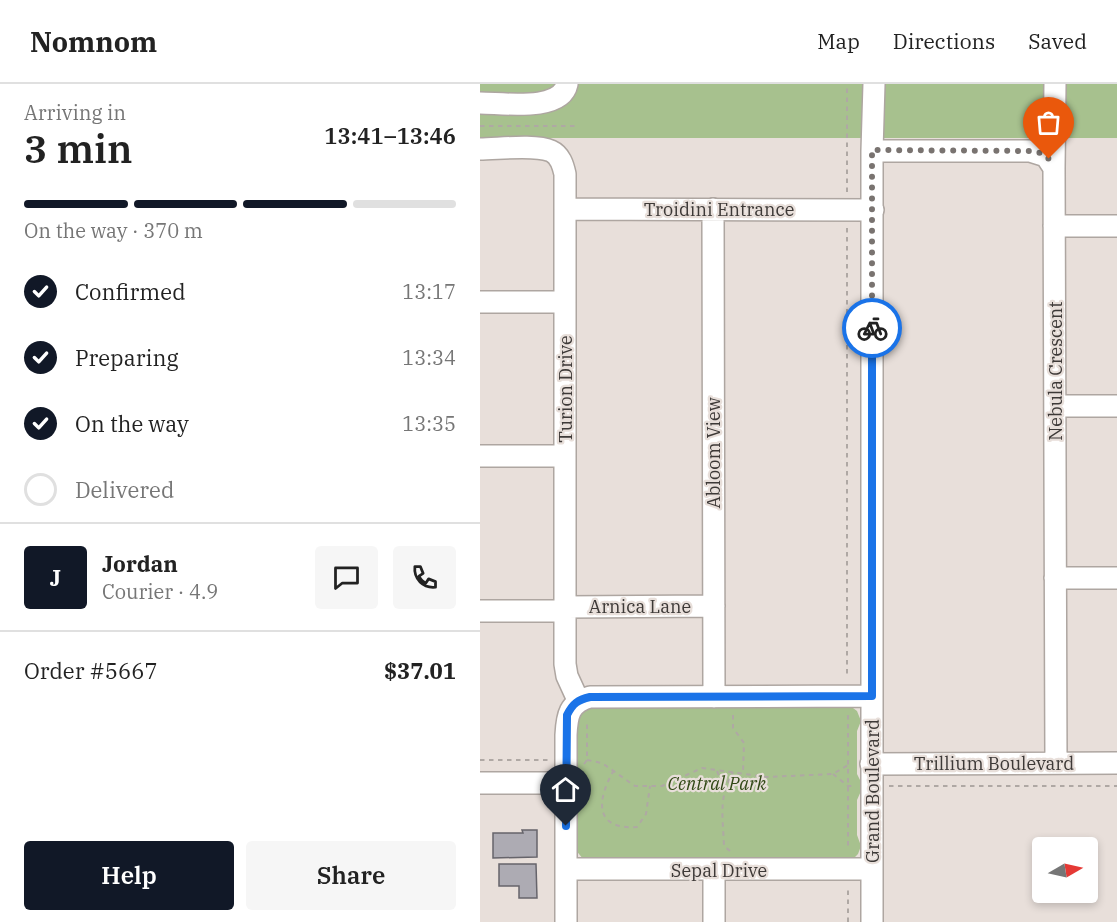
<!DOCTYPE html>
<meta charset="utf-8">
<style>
body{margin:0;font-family:"IBM Plex Serif",serif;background:#f6f6f6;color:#222;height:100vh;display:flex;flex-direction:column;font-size:22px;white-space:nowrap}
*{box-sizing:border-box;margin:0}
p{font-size:20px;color:#767676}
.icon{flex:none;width:33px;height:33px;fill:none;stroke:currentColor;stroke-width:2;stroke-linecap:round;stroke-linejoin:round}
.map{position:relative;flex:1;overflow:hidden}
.details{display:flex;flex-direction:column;background:#fff;width:480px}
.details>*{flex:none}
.needle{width:39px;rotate:81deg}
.tools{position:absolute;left:552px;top:753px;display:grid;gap:12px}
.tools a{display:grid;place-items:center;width:66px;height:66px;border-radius:6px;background:#fff;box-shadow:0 3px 9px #0003;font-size:30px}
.pin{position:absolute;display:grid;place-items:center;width:51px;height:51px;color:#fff;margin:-62px -26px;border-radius:50% 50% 50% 0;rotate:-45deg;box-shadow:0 0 6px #0007}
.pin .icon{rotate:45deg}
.courier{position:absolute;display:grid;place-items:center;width:60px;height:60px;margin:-30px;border:4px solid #1a73e8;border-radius:50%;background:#fff;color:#222;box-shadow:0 2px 8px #0007}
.overview em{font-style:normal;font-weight:600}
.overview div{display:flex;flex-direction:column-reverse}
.overview{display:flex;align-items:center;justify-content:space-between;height:102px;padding:0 24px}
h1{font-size:39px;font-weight:600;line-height:45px}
.bar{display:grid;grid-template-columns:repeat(4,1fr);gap:9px 6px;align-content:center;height:72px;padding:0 24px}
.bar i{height:8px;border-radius:4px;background:#e0e0e0}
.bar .selected{background:#111827}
.bar p{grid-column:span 4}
.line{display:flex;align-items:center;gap:15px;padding:0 24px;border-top:2px solid #e0e0e0}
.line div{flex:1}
.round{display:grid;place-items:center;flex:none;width:63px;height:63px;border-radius:6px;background:#f6f6f6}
ol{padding:0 24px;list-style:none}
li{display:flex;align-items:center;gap:18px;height:66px}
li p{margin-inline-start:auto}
li .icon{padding:6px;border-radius:50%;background:#111827;color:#fff;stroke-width:4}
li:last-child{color:#767676}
li i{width:33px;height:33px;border:3px solid #e0e0e0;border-radius:50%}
.action{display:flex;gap:12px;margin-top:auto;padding:12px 24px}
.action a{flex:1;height:69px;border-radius:6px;background:#111827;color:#fff;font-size:24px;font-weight:600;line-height:69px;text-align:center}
.action a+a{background:#f6f6f6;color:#222}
header{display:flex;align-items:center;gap:36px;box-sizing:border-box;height:84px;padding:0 30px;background:#fff;border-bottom:2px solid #e0e0e0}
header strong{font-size:28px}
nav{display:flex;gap:33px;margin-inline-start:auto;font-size:21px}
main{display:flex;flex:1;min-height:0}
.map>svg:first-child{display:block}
</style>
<header>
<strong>Nomnom</strong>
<nav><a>Map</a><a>Directions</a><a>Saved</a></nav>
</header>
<main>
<section class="details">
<div class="overview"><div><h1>3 min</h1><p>Arriving in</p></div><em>13:41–13:46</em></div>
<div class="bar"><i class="selected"></i><i class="selected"></i><i class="selected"></i><i></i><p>On the way · 370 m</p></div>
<ol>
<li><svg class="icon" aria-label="check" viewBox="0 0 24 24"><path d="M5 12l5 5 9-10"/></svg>Confirmed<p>13:17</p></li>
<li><svg class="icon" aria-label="check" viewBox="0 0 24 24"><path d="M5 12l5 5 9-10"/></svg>Preparing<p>13:34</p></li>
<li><svg class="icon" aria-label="check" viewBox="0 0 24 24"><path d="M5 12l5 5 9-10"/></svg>On the way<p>13:35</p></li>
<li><i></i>Delivered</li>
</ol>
<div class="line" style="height:108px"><b class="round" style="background:#111827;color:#fff">J</b><div><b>Jordan</b><p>Courier · 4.9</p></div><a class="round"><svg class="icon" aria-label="chat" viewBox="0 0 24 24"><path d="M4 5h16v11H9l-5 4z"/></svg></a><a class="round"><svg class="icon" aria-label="phone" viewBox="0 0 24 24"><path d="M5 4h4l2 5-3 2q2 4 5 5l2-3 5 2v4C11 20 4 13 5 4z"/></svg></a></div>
<div class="line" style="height:78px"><div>Order #5667</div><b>$37.01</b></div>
<div class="action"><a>Help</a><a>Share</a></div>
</section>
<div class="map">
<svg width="637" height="838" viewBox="0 0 637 838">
<rect width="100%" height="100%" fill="#e8dfda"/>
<path fill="#a7c18e" d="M0,0H637V54H0Z
M369,621L377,627L381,637L377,647V690L381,698V707L377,716V751L381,762L378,770L372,776H104L94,764L96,632L107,622Z"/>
<path fill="#adabb3" stroke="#66646b" stroke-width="1.5" d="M42,746H57V773L13,774V749H43Z
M19,780H56L57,814H39V802H19Z"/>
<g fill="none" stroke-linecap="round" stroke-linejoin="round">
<defs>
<path id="minor" d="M0,19C23,19 81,28 87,0
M0,65C18,65 55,60 71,67C80,71 83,81 85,90V580L87,592L98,616
M392,67H550L566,72L574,84L576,679
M574,84L575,0
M85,125L393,126
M233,125L234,613
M574,142H637
M0,218H85
M576,322H637
M0,372H85
M575,494H637
M86,523L234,522
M0,527H85
M391,680L637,679
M0,699H85
M86,785H392
M86,838V651C87,631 89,619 110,613L392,612
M234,838V786
M392,838V67L394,0"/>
</defs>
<use href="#minor" stroke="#aea6a1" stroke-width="24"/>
<path stroke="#afa8a4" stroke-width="2" stroke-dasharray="4.5 4.5" stroke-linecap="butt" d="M0,42H98
M367,108V0
M367,144V594
M253,631V644L264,659L263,688
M368,631V766
M0,676H68
M107,676L122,679L155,702H182L222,684L286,693L353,690L368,681
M104,680L107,676V636
M134,686C117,715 113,746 157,743L166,730L170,702
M237,687L244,704
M353,690L368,702H373
M409,702H637
M250,767L244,762C243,733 238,714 253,688
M368,838V802"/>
<use href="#minor" stroke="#fff" stroke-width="21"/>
</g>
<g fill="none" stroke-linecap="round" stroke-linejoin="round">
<path stroke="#797370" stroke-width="6" stroke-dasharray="0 10.8" d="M392,244V66L550,67L561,69L569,75"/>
<path stroke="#1a73e8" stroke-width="8" d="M86,742L87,631C93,619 98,616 110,613L392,612V244"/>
</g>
<g text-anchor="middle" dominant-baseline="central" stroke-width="4.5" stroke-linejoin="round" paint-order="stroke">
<g font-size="18" fill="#3d3937" stroke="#e8dfda">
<text x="239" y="125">Troidini Entrance</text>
<text transform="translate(575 287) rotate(-90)">Nebula Crescent</text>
<text transform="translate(85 305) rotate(-90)">Turion Drive</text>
<text transform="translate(233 369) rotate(-90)">Abloom View</text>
<text x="160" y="522">Arnica Lane</text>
<text x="514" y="679">Trillium Boulevard</text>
<text transform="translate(392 707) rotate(-90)">Grand Boulevard</text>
<text x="239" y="786">Sepal Drive</text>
</g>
<g font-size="18" font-style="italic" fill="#314815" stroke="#e8dfda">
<text x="237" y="699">Central Park</text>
</g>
</g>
</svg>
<div class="tools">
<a><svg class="needle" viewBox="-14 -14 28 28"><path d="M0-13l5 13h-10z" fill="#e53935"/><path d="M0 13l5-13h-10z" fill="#767676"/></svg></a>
</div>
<div class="pin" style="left:569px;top:75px;background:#ea580c"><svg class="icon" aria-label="bag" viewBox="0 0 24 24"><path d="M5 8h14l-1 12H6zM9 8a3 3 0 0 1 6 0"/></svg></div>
<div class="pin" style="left:86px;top:742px;background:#1f2937"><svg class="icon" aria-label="home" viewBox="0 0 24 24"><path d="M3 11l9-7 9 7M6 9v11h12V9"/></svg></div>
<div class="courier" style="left:392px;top:244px"><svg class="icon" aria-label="bike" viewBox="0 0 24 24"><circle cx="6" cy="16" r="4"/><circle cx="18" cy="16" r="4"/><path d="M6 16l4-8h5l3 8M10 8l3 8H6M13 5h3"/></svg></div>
</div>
</main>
